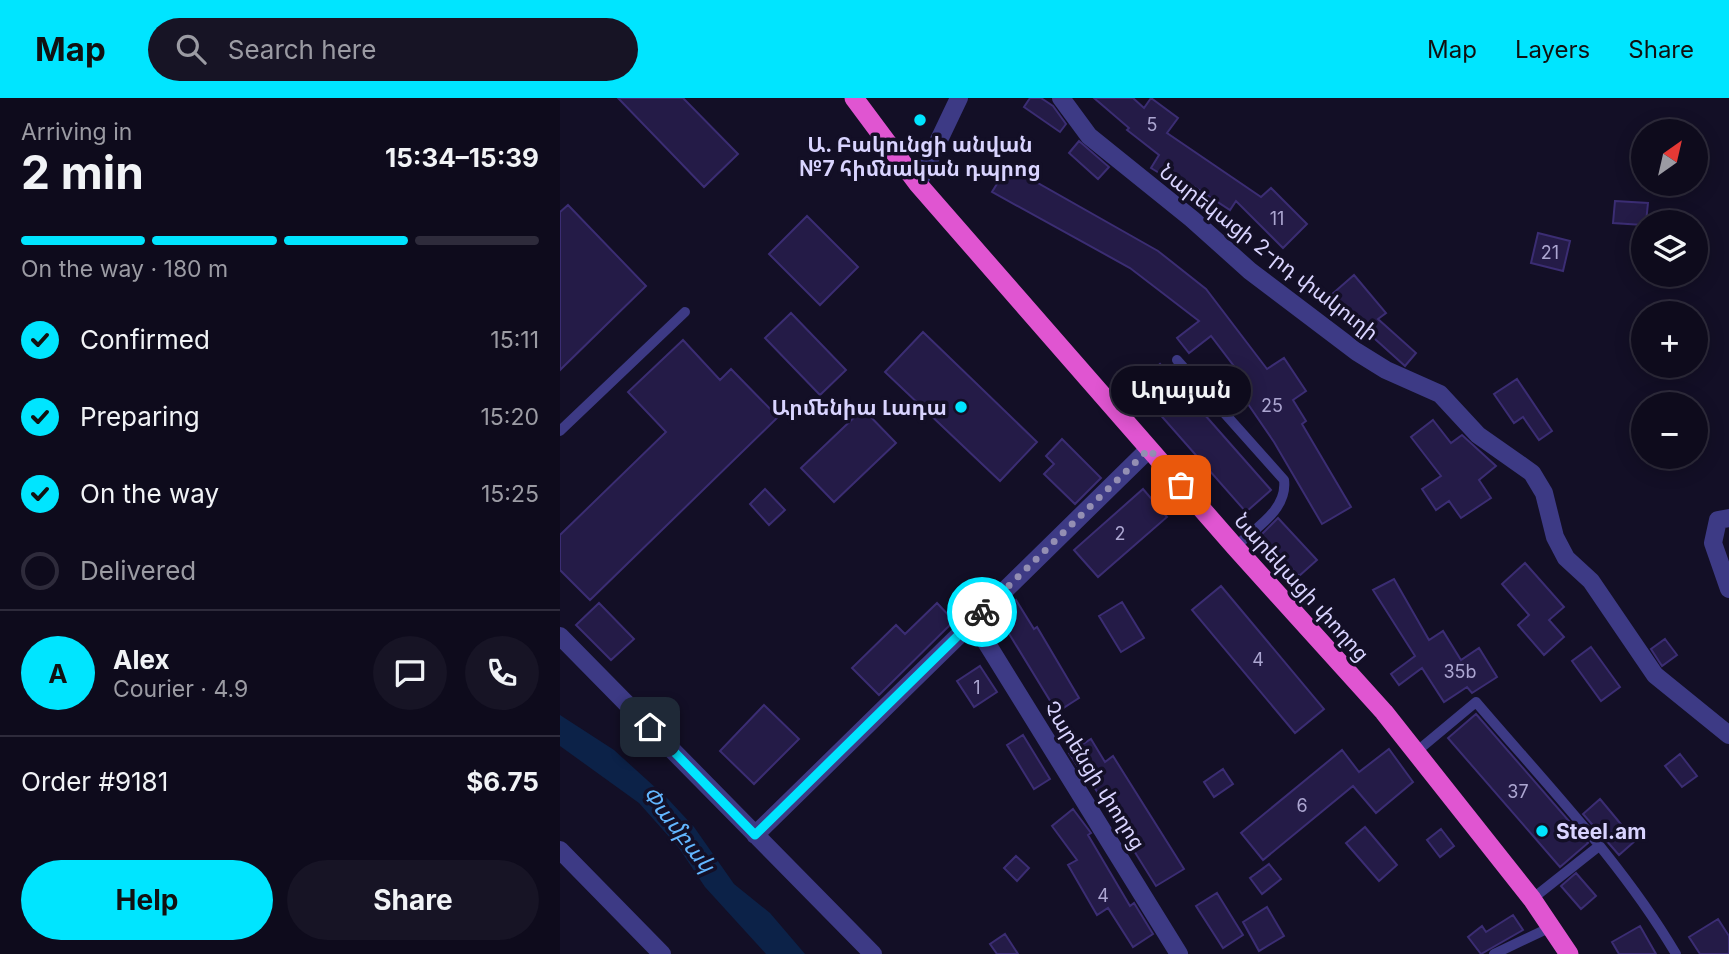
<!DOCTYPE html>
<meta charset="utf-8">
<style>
body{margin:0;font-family:Inter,"Noto Sans Armenian",sans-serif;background:#171425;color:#f1f3f6;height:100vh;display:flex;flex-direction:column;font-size:26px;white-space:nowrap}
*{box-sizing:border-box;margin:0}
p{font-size:23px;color:#9b9ba3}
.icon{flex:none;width:38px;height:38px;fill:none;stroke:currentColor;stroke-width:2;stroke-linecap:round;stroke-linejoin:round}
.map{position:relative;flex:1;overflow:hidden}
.details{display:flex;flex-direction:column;background:#0e0b1c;width:560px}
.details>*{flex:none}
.needle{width:46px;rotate:34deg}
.fabs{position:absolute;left:1071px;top:21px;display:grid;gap:14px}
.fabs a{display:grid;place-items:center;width:77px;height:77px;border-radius:50%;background:#0e0b1c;box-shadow:0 4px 18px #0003,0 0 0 2px #2e2b3b;font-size:35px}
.pin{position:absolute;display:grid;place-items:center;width:60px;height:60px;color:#fff;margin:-30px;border-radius:14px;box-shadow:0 4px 10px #0006}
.courier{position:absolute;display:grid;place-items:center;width:70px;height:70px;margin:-35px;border:5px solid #00e5ff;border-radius:50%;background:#fff;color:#222;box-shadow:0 2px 9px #0007}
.bubble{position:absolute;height:49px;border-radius:24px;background:#0e0b1c;box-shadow:0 4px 18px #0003,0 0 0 2px #2e2b3b;font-size:23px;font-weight:700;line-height:49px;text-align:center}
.headline em{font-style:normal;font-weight:700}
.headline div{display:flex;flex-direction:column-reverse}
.headline{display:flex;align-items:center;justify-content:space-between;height:119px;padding:0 21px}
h1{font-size:46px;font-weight:700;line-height:52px}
.bar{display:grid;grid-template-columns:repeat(4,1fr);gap:10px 7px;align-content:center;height:84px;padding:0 21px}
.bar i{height:9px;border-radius:5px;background:#2e2b3b}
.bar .active{background:#00e5ff}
.bar p{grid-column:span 4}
.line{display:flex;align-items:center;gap:18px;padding:0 21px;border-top:2px solid #2e2b3b}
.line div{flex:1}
.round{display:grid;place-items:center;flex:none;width:74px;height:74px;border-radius:37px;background:#171425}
ol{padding:0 21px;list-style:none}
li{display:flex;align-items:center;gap:21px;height:77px}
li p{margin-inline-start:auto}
li .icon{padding:7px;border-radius:50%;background:#00e5ff;color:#111;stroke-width:4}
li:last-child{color:#9b9ba3}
li i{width:38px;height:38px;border:4px solid #2e2b3b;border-radius:50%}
.primary-button{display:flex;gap:14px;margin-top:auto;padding:14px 21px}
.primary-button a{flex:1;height:80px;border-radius:42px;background:#00e5ff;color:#111;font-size:28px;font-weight:700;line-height:80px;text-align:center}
.primary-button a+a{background:#171425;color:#f1f3f6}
header{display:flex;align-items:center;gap:42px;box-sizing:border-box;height:98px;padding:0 35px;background:#00e5ff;color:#111}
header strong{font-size:33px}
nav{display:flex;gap:38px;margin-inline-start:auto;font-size:24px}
.search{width:490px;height:63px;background:#171425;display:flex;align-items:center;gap:18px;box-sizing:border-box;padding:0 24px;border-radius:38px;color:#9b9ba3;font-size:26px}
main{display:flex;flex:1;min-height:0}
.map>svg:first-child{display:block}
</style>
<header>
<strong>Map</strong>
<div class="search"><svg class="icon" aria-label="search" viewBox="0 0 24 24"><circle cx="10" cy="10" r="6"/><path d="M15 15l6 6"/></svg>Search here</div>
<nav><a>Map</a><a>Layers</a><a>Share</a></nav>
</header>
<main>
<section class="details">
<div class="headline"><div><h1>2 min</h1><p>Arriving in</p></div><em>15:34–15:39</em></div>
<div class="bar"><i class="active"></i><i class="active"></i><i class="active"></i><i></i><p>On the way · 180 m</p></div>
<ol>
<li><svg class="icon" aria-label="check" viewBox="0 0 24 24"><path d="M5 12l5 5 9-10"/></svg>Confirmed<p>15:11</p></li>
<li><svg class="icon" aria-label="check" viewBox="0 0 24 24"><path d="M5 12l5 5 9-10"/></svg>Preparing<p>15:20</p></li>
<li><svg class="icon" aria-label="check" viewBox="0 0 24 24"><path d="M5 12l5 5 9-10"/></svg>On the way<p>15:25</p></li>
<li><i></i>Delivered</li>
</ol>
<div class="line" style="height:126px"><b class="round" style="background:#00e5ff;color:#111">A</b><div><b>Alex</b><p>Courier · 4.9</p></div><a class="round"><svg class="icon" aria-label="chat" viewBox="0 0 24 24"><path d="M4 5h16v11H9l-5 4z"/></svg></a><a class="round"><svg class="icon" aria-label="phone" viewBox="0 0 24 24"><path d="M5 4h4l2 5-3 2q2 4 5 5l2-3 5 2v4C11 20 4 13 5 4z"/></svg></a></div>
<div class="line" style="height:91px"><div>Order #9181</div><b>$6.75</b></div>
<div class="primary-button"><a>Help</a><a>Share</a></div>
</section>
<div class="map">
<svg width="1169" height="856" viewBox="0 0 1169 856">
<rect width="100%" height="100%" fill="#130f26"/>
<path fill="#0c2248" d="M0,617L54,652L108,701L134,729L174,786L210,815L245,856H206L145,789L119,750L79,705L0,648Z"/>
<path fill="#241b47" stroke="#3b2d73" stroke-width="2" d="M58,0H123L178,56L144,89Z
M470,0H481L493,8L506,26L500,34L464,9Z
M534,0H573L584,10L591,0L618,20L607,35L701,99L711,90L747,126L723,150L676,103L670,112L627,84L624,90L591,70L599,57L567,32L569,30Z
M519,43L549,69L538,81L509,55Z
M448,68L598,153L646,191L707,271L724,260L746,293L733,302L746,323L742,326L791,409L762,426L714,344L677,290L686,284L651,238L629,255L617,240L639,223L570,170L432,94Z
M1055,103L1088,105L1086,124L1083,127L1053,125Z
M8,107L86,188L0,272V114Z
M247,118L298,169L260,207L209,156Z
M978,135L1010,143L1003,173L971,165Z
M794,177L826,215L818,221L856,255L845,268L805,232L802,234L771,197Z
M231,215L286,272L260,297L205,240Z
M363,234L477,344L440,383L325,274Z
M123,242L160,282L171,271L218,319L30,502L0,472V437L106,334L68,294Z
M600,266L711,392L686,414L575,288Z
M957,281L992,333L979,342L963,319L954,325L934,296Z
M303,311L336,345L274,404L241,370Z
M873,322L891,345L902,337L936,368L919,382L931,400L901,420L889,403L876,412L862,391L881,378L851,339Z
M502,341L541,380L515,406L484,376L494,366L486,358Z
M205,391L225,412L209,427L190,406Z
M583,391L607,419L538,479L514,452Z
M718,420L757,462L739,478L701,437Z
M965,465L1004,509L989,522L1004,539L984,557L958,527L969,517L942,486Z
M834,481L869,542L883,533L901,562L919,550L937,579L912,595L907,589L884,604L862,570L839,587L831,576L855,558L813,492Z
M661,488L764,611L735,635L632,512Z
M456,502L474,531L477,529L519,600L497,614L437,516Z
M562,504L584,540L561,554L539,518Z
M39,505L74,541L51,562L16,527Z
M377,505L394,523L319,597L292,570L336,527L345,536Z
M1105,541L1117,557L1102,568L1091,551Z
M1031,549L1060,589L1041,603L1012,563Z
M420,568L437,594L414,609L397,583Z
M204,607L239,641L194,686L160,653Z
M916,616L1028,745L1000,769L888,640Z
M463,637L490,681L474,691L447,647Z
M531,641L545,664L553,658L624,771L596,788L521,668L518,669L509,655Z
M829,651L853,684L816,715L793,688L703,762L681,735L782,652L799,674Z
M1120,656L1137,678L1122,689L1105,668Z
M663,671L673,686L654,699L644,684Z
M1040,701L1075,743L1059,757L1023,716Z
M513,711L531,735L528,737L570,808L574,805L593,836L573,849L548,810L537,817L508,767L517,762L492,728Z
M805,729L837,767L819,783L786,745Z
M881,731L894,748L880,759L867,742Z
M456,758L469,770L457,783L444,770Z
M709,766L721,781L702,796L690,780Z
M1016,775L1036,798L1021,811L1001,788Z
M657,795L683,837L663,850L636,808Z
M707,809L724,838L699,853L683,824Z
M953,817L963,832L921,856L908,839L922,828L926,834Z
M1158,821L1169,838V856H1140L1129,839Z
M1080,828L1096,856H1059L1052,844Z
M445,836L458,856H437L430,846Z"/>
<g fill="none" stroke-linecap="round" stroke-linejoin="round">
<path stroke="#3d3a85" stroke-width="10" d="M617,262L724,382C728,412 694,431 675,449
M0,333L125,214
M856,654L916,604C985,685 1062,764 1116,856
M972,801L1039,748
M934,856L991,829"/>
<path stroke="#3d3a85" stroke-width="18" d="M501,0L529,38L632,121L690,173L797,254L826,272L880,296L918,337L972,375L984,395L995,439L1006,460L1031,483L1095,577L1169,637
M358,86L399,0
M1169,420L1158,422L1153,445L1169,491
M413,523L619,856
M0,538L313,856
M195,737L589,351
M0,752L102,856"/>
<path stroke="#e055d1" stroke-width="19" d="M294,0L358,86L675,449L824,614L972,801L1009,856"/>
</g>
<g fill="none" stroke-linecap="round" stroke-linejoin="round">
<path stroke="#948fb3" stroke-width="7" stroke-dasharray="0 12.6" d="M422,514L589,351L621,387"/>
<path stroke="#00e5ff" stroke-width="9" d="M90,629L195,737L422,514"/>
</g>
<g fill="#00e5ff" stroke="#130f26" stroke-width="2.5">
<circle cx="360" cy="22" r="7"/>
<circle cx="401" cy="309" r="7"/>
<circle cx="982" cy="733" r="7"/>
</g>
<g text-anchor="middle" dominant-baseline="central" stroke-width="7" stroke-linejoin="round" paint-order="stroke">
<g font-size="18" fill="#aca6d1">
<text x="592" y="26">5</text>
<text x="717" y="120">11</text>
<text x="990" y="154">21</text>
<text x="712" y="307">25</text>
<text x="560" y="435">2</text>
<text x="698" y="561">4</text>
<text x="900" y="573">35b</text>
<text x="417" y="589">1</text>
<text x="958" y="693">37</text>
<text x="742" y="707">6</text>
<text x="543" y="797">4</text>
</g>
<g font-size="21" font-weight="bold" fill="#d9d4ff" stroke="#130f26">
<text x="360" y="46">Ա. Բակունցի անվան<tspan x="360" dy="24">№7 հիմնական դպրոց</tspan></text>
<text x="387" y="309" text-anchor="end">Արմենիա Լադա</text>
<text x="996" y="733" text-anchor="start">Steel.am</text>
</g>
<g font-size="21" fill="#d9d4ff" stroke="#130f26">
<text transform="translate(709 154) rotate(38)">Նարեկացի 2-րդ փակուղի</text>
<text transform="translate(742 489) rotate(48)">Նարեկացի փողոց</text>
<text transform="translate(535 677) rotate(58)">Չարենցի փողոց</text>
</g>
<g font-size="23" font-style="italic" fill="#62b6ff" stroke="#130f26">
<text transform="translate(119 731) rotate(52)">Փամբակ</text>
</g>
</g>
</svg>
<div class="fabs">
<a><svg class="needle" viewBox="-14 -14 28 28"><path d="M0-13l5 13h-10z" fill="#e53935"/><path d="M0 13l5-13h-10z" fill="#9b9ba3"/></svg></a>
<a><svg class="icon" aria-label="layers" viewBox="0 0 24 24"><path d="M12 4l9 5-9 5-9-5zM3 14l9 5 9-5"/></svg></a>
<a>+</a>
<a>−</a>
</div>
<div class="pin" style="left:621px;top:387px;background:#ea580c"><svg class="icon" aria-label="bag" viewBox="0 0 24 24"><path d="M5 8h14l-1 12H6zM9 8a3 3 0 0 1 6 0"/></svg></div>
<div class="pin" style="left:90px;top:629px;background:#1f2937"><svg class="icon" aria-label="home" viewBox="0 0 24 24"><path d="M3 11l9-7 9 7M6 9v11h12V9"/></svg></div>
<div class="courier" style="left:422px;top:514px"><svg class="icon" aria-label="bike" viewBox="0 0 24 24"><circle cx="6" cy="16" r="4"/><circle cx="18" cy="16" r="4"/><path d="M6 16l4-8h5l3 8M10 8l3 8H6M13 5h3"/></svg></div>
<div class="bubble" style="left:551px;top:268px;width:140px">Աղայան</div>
</div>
</main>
